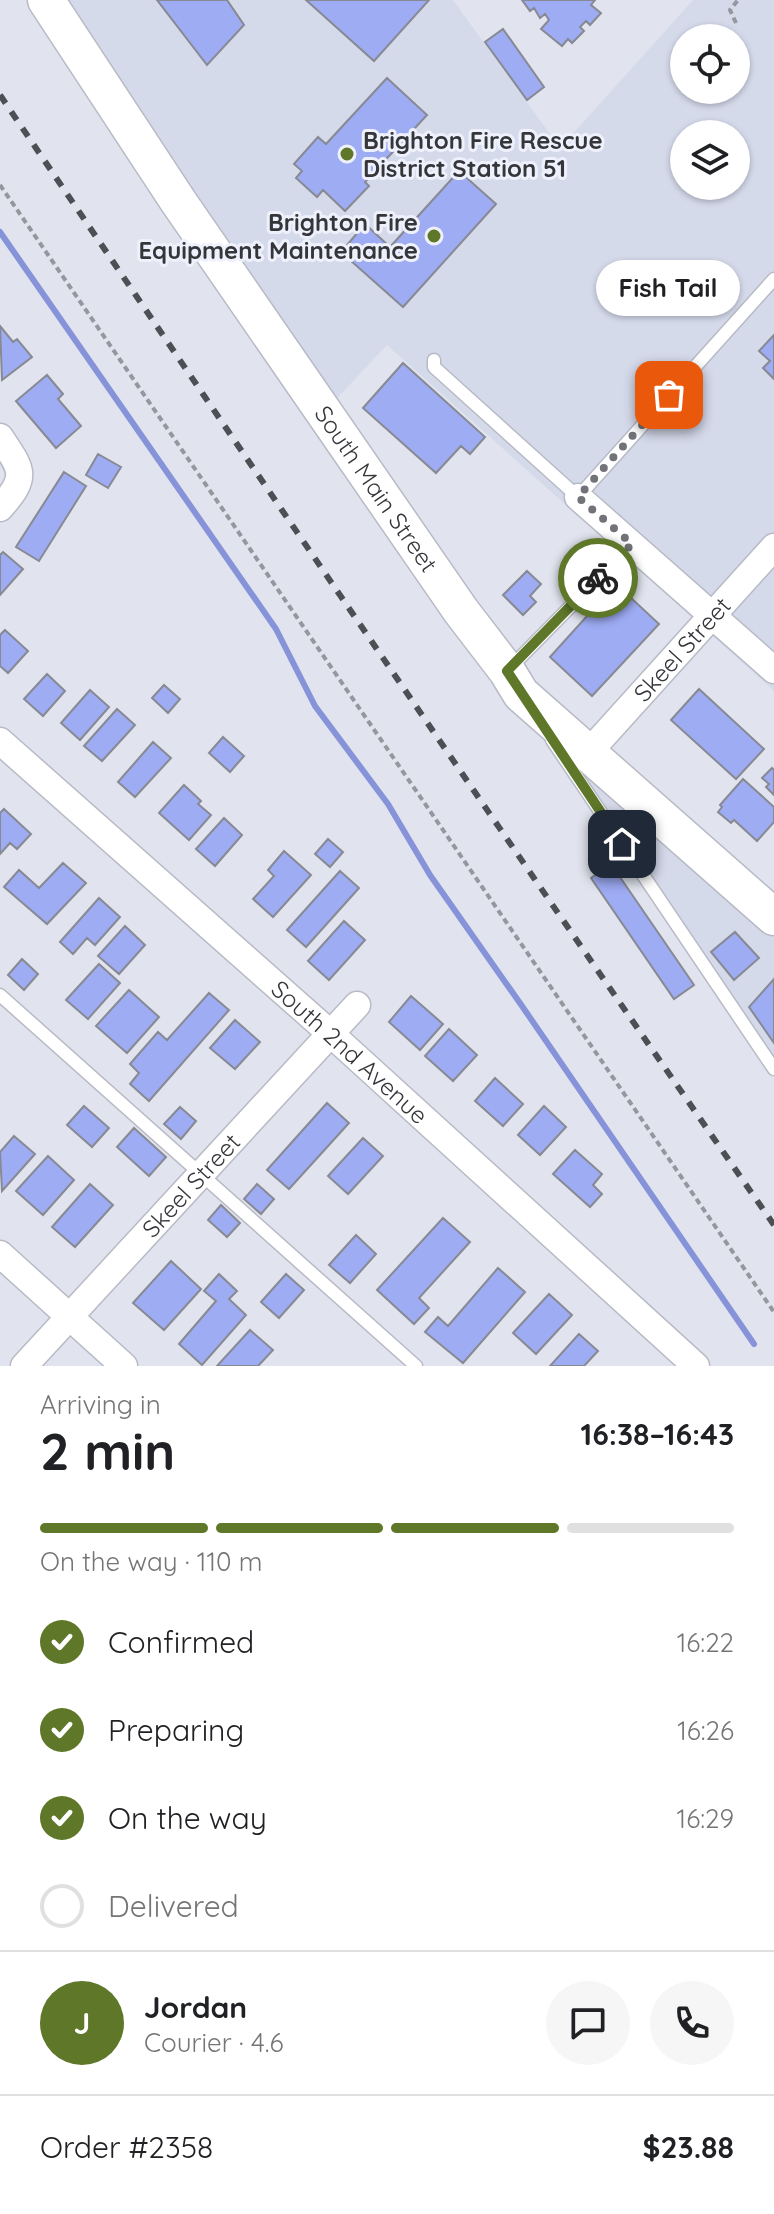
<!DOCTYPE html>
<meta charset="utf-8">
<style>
body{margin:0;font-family:Quicksand,sans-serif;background:#f6f6f6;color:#202124;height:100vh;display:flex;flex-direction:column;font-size:30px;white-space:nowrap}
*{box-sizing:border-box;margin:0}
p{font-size:26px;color:#757577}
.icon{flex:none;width:44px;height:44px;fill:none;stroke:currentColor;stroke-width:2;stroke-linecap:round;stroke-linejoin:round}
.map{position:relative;height:1366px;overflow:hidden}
.side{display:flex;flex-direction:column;background:#fff;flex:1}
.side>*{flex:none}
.fabs{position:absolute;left:670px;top:24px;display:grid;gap:16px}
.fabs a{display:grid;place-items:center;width:80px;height:80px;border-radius:50%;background:#fff;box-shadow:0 2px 6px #0004;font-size:40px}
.pin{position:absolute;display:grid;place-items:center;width:68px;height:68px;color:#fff;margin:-34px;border-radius:16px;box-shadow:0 4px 12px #0006}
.courier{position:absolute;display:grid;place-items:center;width:80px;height:80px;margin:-40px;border:6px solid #5e7729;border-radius:50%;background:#fff;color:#222;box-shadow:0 2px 10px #0007}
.bubble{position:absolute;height:56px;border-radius:28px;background:#fff;box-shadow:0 2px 6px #0004;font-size:26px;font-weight:800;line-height:56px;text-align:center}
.headline em{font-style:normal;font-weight:800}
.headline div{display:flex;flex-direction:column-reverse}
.headline{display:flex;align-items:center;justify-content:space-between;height:136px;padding:0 40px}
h1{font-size:52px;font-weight:800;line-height:60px}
.bar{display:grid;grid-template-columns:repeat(4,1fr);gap:12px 8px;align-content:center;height:96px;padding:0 40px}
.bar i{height:10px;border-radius:6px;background:#e0e0e0}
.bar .on{background:#5e7729}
.bar p{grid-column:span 4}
.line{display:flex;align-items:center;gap:20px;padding:0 40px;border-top:2px solid #e0e0e0}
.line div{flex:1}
.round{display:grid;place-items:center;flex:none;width:84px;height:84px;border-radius:42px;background:#f6f6f6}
ol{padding:0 40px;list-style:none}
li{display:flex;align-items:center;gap:24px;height:88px}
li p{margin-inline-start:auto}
li .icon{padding:8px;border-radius:50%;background:#5e7729;color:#fff;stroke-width:4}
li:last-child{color:#757577}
li i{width:44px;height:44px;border:4px solid #e0e0e0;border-radius:50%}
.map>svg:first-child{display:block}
</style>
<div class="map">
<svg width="774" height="1366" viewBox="0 0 774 1366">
<rect width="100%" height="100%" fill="#e1e4ee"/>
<path fill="#d5daeb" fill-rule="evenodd" d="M46,0H453L560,148L693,0H774V691L387,345L324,412ZM684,38H736V90H684ZM684,134H736V186H684Z
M521,694L774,917V1069Z"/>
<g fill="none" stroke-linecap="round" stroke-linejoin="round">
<path stroke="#8693d9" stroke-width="6" d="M0,232L276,629L315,706L388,804L430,875L522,1006L754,1344"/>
</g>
<path fill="#9eacf4" stroke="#878993" stroke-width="2" d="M157,0H227L244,25L207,65Z
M306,0H429L374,61Z
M522,0H595L591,5L601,13L590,25L586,21L580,27L584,31L572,43L568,39L562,46L541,29L549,20L545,14L540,18L534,8L530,11Z
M503,29L544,87L527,100L485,42Z
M387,78L427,115L365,182L369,186L345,211L323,190L317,197L296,178L302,171L294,164L318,137L326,144Z
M459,171L496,204L403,307L341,252L365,224L390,247Z
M0,326L13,342L17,339L32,357L2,380Z
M774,335V379L763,368L770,361L759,351Z
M403,363L485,437L470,454L461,446L436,473L363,408Z
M47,375L63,394L58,399L81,426L56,448L16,401Z
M98,454L121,467L108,488L86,475Z
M64,472L86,486L39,561L16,547Z
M3,552L23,569L0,595V555Z
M527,571L541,584L530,596L536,602L523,615L503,595Z
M616,584L659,624L592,696L550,657Z
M5,630L28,651L8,673L0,666V635Z
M47,674L65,691L43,716L24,699Z
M164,685L180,699L168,713L152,698Z
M699,689L764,749L736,779L671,720Z
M90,690L109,707L80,740L61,723Z
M117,709L135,725L102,761L84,746Z
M223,737L244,756L230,772L209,753Z
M153,742L171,758L135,797L118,782Z
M772,768L774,770V795L766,787L769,784L762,778Z
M743,779L774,807V822L757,841L734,820L731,823L718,812L722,807L720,805Z
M184,785L201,801L198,804L211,815L189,840L159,813Z
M4,809L31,834L17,849L10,843L0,854V813Z
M224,818L242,835L215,866L196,849Z
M328,839L343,852L330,867L315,854Z
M284,851L311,875L273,917L253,899L274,876L268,870Z
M63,863L86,883L47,924L4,887L19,870L39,888Z
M611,864L694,985L674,999L591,878Z
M340,871L359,888L306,947L287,930Z
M99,898L120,917L95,945L87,938L73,954L60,942Z
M344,921L365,940L329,980L308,961Z
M125,926L145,945L119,974L98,956Z
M735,932L759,958L734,980L711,952Z
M22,959L38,974L24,990L8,975Z
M99,964L120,983L88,1019L66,1000Z
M774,979V1043L749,1007Z
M129,990L159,1017L127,1053L96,1026Z
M209,993L229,1010L149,1101L130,1084L139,1073L130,1064L158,1032L167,1040Z
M411,996L443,1024L420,1050L389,1022Z
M235,1020L260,1042L235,1069L210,1048Z
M449,1029L477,1055L453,1081L425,1056Z
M495,1078L523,1104L503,1126L475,1101Z
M327,1103L349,1123L289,1189L267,1170Z
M84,1106L109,1128L92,1147L67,1125Z
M544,1106L566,1127L540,1155L518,1135Z
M180,1107L196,1121L181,1139L164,1124Z
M134,1128L166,1157L149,1176L117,1147Z
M14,1136L35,1154L2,1191L0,1152Z
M363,1138L383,1156L348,1194L328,1176Z
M575,1150L602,1174L593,1185L602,1194L590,1207L553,1174Z
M48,1156L74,1180L43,1215L16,1191Z
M90,1184L113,1205L75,1247L52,1227Z
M257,1184L274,1199L261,1214L244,1199Z
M221,1205L240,1223L227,1237L208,1220Z
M443,1218L470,1242L419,1298L429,1308L414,1324L377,1290Z
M356,1235L376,1254L350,1283L329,1265Z
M171,1261L201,1289L164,1330L133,1303Z
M498,1268L525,1292L463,1363L425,1332L438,1317L448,1326Z
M219,1274L237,1291L229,1299L246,1315L202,1365L179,1344L216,1301L204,1291Z
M286,1274L304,1290L279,1318L261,1302Z
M549,1294L572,1315L536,1354L513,1333Z
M250,1330L273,1350L258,1366H217Z
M579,1334L598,1351L584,1366H550Z"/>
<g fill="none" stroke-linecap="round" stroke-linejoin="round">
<defs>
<path id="lane" d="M434,360V367L578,497L774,279
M511,667L632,544
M552,740L774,1069
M0,995L416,1366"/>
<g id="street">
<path d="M0,437C22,470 29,476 0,508"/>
<path d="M578,497L774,670"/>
<path id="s1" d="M0,741L331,1034L696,1366"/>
<path id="s2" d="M588,753L774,547"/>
<path d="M0,1254L124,1366"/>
<path id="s3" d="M24,1366L357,1005"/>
</g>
<g id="secondary">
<path id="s4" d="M46,0L178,201L461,611L507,671L521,694L774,917"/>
</g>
</defs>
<use href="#lane" stroke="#b8bac5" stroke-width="15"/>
<use href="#street" stroke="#b8bac5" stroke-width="29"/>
<use href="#secondary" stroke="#b8bac5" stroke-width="39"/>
<path stroke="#95979e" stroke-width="4" stroke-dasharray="6 4" stroke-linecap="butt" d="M736,23L730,10L738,0
M0,185L774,1312"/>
<use href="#lane" stroke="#fff" stroke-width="12"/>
<use href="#street" stroke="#fff" stroke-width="26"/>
<use href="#secondary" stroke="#fff" stroke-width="36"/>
<path stroke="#4e4f54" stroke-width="6" stroke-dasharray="10 10" stroke-linecap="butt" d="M0,95C256,473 513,850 774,1225"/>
</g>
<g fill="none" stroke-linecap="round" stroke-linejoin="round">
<path stroke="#717379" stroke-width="8" stroke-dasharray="0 14.4" d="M598,578L632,544L578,497L669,395"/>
<path stroke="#5e7729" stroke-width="10" d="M598,578L507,671L622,844"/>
</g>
<g fill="#5e7729" stroke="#eef1fc" stroke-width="3">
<circle cx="347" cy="154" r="8"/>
<circle cx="434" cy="236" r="8"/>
</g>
<g text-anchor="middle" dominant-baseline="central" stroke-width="6" stroke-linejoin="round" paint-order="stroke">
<g font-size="24" font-weight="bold" fill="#35363a" stroke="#eef1fc" text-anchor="start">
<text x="363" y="140">Brighton Fire Rescue<tspan x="363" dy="28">District Station 51</tspan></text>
<text x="418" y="222" text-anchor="end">Brighton Fire<tspan x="418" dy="28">Equipment Maintenance</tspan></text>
</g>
<g font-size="24" fill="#35363a" stroke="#eef1fc">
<text stroke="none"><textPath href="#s4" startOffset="590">South Main Street</textPath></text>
<text stroke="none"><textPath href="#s2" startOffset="140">Skeel Street</textPath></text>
<text stroke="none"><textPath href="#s1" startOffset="468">South 2nd Avenue</textPath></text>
<text stroke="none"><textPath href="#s3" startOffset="246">Skeel Street</textPath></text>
</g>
</g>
</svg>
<div class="fabs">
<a><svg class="icon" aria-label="locate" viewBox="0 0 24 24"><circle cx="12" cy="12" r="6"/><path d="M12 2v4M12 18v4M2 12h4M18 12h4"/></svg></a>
<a><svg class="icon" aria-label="layers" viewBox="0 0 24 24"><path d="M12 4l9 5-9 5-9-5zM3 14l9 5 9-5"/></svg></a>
</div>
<div class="pin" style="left:669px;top:395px;background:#ea580c"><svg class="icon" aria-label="bag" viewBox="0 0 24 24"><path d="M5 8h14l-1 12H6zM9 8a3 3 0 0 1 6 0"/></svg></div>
<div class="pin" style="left:622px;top:844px;background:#1f2937"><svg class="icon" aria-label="home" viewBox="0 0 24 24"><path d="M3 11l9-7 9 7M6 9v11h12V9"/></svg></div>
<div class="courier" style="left:598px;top:578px"><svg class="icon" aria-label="bike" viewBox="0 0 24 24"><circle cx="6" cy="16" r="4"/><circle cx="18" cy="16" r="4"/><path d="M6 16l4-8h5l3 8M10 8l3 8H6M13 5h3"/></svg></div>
<div class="bubble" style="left:596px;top:260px;width:144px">Fish Tail</div>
</div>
<section class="side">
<div class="headline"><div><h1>2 min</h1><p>Arriving in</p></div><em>16:38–16:43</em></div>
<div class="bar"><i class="on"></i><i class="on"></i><i class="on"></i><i></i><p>On the way · 110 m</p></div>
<ol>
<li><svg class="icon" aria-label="check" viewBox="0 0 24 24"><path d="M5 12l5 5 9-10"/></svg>Confirmed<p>16:22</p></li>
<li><svg class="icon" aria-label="check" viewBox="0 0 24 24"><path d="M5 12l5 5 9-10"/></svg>Preparing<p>16:26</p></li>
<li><svg class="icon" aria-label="check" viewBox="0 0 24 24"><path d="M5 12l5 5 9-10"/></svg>On the way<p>16:29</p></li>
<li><i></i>Delivered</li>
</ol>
<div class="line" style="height:144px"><b class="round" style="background:#5e7729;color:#fff">J</b><div><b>Jordan</b><p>Courier · 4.6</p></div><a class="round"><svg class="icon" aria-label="chat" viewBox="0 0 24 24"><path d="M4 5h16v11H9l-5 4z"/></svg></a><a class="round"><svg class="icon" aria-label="phone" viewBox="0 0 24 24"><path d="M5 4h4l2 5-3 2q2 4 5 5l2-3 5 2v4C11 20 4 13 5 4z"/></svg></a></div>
<div class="line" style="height:104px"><div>Order #2358</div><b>$23.88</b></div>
</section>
